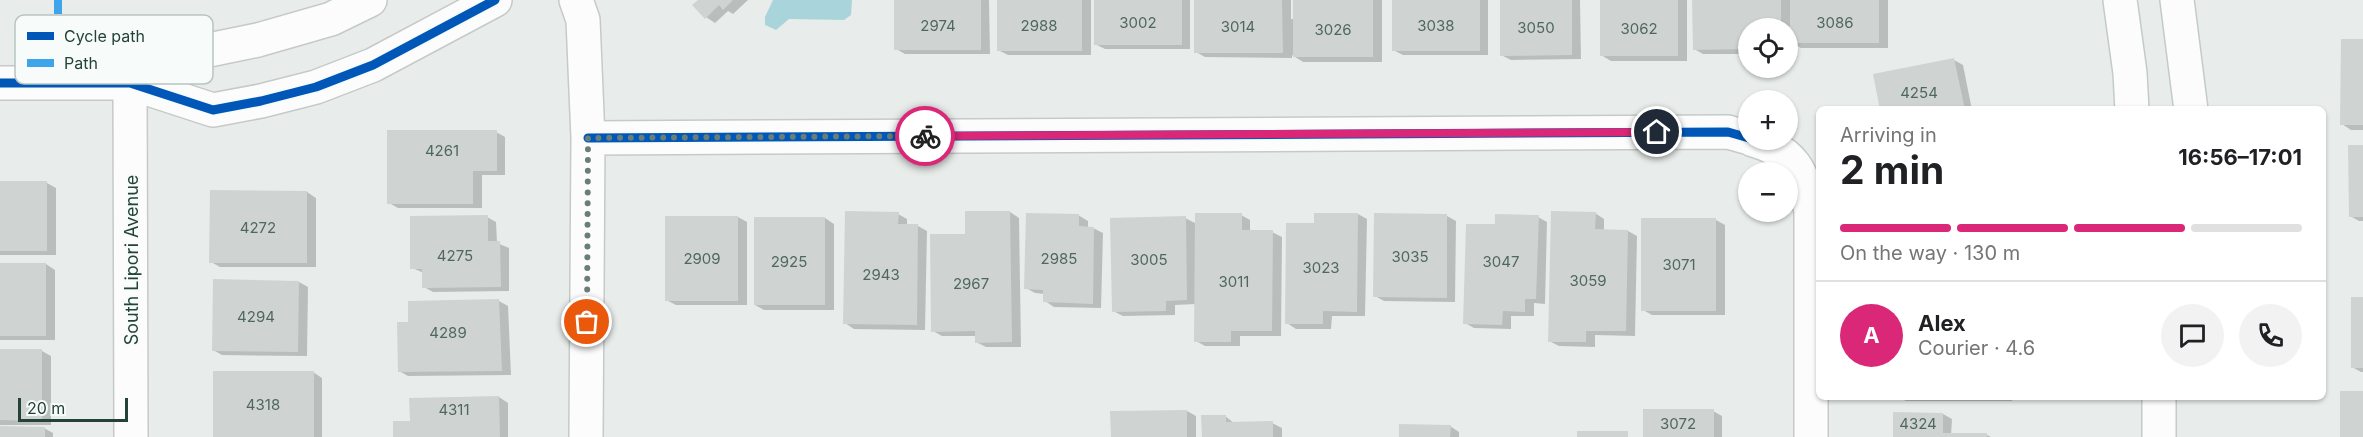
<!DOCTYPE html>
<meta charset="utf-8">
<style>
body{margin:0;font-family:Inter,sans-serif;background:#f2f2f2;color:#202124;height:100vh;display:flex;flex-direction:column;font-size:22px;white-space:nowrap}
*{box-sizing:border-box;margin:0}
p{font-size:20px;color:#757577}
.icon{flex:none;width:33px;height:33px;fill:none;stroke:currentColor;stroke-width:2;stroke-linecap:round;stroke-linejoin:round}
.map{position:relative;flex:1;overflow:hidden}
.sheet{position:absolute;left:1816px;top:106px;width:510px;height:294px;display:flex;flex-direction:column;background:#fff;border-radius:9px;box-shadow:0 2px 4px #0004}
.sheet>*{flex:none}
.controls{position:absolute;left:1738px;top:18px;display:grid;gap:12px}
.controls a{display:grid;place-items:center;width:60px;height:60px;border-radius:50%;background:#fff;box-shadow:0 2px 4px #0004;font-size:30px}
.scale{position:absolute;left:18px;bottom:15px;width:110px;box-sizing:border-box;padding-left:6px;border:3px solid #24423a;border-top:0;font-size:16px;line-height:21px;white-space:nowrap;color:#24423a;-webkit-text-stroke:4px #f7fbf9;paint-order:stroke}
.pin{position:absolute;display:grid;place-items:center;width:51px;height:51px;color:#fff;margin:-26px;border:3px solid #fff;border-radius:50%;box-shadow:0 2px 6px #0007}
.courier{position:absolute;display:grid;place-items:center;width:60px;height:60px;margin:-30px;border:4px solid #db2777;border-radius:50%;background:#fff;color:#222;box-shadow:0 2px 8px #0007}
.head em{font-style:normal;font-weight:700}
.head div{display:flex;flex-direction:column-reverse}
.head{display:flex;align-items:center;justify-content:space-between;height:102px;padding:0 24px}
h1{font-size:39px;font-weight:700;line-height:45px}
.bar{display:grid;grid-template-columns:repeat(4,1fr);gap:9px 6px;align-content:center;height:72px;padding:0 24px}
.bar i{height:8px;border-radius:4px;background:#e0e0e0}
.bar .active{background:#db2777}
.bar p{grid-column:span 4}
.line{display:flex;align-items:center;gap:15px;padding:0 24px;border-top:2px solid #e0e0e0}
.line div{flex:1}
.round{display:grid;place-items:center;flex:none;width:63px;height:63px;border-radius:32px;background:#f2f2f2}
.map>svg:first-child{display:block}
</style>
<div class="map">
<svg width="2363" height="437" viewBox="0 0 2363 437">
<rect width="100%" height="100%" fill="#e8edeb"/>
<path fill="#a9d4db" d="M773,0H852L851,15L844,20L789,19L776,30L765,25V17Z"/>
<path fill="#0003" d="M701,0H748L733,14L728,11L715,23L706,17Z
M896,0H989L990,54H905L896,49Z
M998,0H1091V55H1008L998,50Z
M1095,0H1190V49H1105L1095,44Z
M1195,0H1291V19H1294V0H1382V62H1303L1292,55V58L1205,57L1196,52Z
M1393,0H1488V55H1403L1393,50Z
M1501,0H1580L1581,59L1511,60L1501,55Z
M1601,0H1687V61H1611L1601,55Z
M1694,0H1888V48H1801L1790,42V53H1788V28H1749V54H1703L1694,49Z
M2363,40V130H2351L2342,124Z
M1954,60L1963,65L1972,110H1881Z
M496,132L505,137V175H482V208H398L389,203Z
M2363,147V221H2359L2350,216Z
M0,183H47L56,188V255H0Z
M211,192H307L316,198V267H220L211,262Z
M1010,212L1019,218L1021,347H986L976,342V336H942L933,331L967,235Z
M1595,213L1604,219V231H1628L1637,236L1635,336L1595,335V347L1559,346L1549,341Z
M898,214L907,219V226H918L927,231L925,330L854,329L845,323Z
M1358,214L1367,219L1365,316H1332L1331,329H1296L1287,323L1316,224Z
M1078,215L1088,221V228H1093L1103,233L1101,308L1054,307L1045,301V294L1035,293L1026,288Z
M1241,215L1250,220V232H1272L1282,237L1281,336H1240V346H1205L1196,341V304L1175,305V315L1123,316L1113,311L1185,218L1197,224Z
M1376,215L1447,216L1456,221L1455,302L1384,301L1375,296Z
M487,217L496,222L497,243L509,248V291L433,292L424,287V273L412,268Z
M738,217L747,222V305H676L666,300Z
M1538,217L1547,222L1545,304L1534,303V316H1511V329L1474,328L1465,323Z
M755,218H825L834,224V310H764L755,305Z
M1716,220L1725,225V315H1652L1643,310Z
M0,264H46L55,270V340H0Z
M299,282L308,287L307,356L222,355L213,350Z
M2363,298V372H2361L2352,367Z
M499,301L508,306L511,375L408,376L399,371L410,323Z
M0,351H42L51,356V425H0Z
M313,372L322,378V437H215Z
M499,397L508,403V437H394L411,423Z
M1900,398H2012V401H1906Z
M1187,411L1196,416V437H1112Z
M1713,411L1722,416V437H1644Z
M1943,414L1952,419L1951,435H1987L1991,437H1894Z
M1225,416L1234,423H1272L1282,428V437H1203Z
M1450,426L1459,432V437H1400Z
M0,428H44L53,433V437H0Z"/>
<path fill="#cfd4d2" d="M698,0H733L723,10L719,5L705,19L692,5Z
M894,0H981V50H894Z
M997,0H1082V51H997Z
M1094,0H1182V45H1094Z
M1194,0H1282L1283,53H1194Z
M1293,0H1373V57H1293Z
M1392,0H1480V51H1392Z
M1500,0H1572V55L1500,56Z
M1600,0H1678V56H1600Z
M1692,0H1781V28H1749V49L1693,50Z
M1790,0H1879V43H1790Z
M2341,39H2363V125H2340Z
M1954,58L1965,110H1880L1873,74Z
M387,130H497V171H473V204H387Z
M2348,145H2363V217H2349Z
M0,181H47V251H0Z
M210,190L307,191V263H209Z
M845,211L899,212L898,224H918L917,325L843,324Z
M965,211H1010L1012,342L975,343V331L931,332L930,234H965Z
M1551,211L1596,212L1595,229L1628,230L1626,331H1586V342H1548Z
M1026,213L1079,214V226L1094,227L1093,304L1043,302V290L1024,289Z
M1195,213H1242V230H1273L1272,331H1231V342H1194Z
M1314,213H1358L1357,312L1323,311V324H1285L1286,223H1314Z
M1374,213L1447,214V298L1373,297Z
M1495,214L1539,215L1536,299H1525V312L1503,311L1502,325L1463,324L1466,224H1495Z
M488,215V241H500L501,287L422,288V269H410V216Z
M665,216H738V301H665Z
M1186,216L1187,300L1166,301V311L1112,312L1110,218Z
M754,217H825V305H754Z
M1641,218H1716V311H1641Z
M0,263H46V336H0Z
M213,279L299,281L298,352L212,351Z
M2351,297H2363V368H2351Z
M499,299L502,371L398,372L397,322H408V301Z
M0,349H42V421L0,420Z
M213,371H314V437H213Z
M2340,391H2363V437H2340Z
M499,396L500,437H393V421H410L409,398Z
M1643,409H1714V437H1643Z
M1187,410V437H1111L1110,411Z
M1893,412L1943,413V433H1987V437H1893Z
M1201,415H1226V422L1273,421V437H1202Z
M1399,424L1451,425L1450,437H1399Z
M0,426L45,427V437H0Z
M1577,431H1628V437H1577Z"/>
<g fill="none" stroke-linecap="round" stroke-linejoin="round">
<defs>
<path id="minor" d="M576,0L583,20L588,138L586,437
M130,83L131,437
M588,138L1728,132L1749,138
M1753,140C1795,152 1802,171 1811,211V437"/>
<path id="tertiary" d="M0,83H130L213,110L261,101L316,87L373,65L495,0
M130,83L209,50L258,40L331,19L370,0"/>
<path id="secondary" d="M2120,0L2130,73L2132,110
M2177,0L2191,110
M2159,398V437"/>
</defs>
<use href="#minor" stroke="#c5cac8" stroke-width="36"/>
<use href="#tertiary" stroke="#c5cac8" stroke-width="36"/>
<use href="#secondary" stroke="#c3cbc8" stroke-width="36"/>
<use href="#minor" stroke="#fcfcfc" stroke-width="33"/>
<use href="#tertiary" stroke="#fcfcfc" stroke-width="33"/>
<use href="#secondary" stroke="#fcfcfc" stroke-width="33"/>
<path stroke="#3ea4ec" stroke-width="8" stroke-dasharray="15 8" stroke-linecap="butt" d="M58,14V0"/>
<defs>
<path id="cycleway" d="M0,83H130L213,110L261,101L316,87L373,65L495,0
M588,138L1728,132L1749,138"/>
</defs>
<use href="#cycleway" stroke="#f7fbf9" stroke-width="13"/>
<use href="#cycleway" stroke="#0057b8" stroke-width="9"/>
</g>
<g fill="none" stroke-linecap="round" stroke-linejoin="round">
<path stroke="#697e78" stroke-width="6" stroke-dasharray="0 10.8" d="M587,322L588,138L925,136"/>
<path stroke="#db2777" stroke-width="8" d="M925,136L1657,132"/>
</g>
<g text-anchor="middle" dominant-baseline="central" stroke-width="4.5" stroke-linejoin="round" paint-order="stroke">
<g font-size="15" fill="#506761">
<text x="1138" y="22">3002</text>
<text x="1835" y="22">3086</text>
<text x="938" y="25">2974</text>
<text x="1039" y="25">2988</text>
<text x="1436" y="25">3038</text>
<text x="1238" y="26">3014</text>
<text x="1536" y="27">3050</text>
<text x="1639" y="28">3062</text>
<text x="1333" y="29">3026</text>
<text x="1919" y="92">4254</text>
<text x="442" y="150">4261</text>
<text x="258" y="227">4272</text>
<text x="455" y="255">4275</text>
<text x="1410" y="256">3035</text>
<text x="702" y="258">2909</text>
<text x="1059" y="258">2985</text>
<text x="1149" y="259">3005</text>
<text x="789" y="261">2925</text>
<text x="1501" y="261">3047</text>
<text x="1679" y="264">3071</text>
<text x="1321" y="267">3023</text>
<text x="881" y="274">2943</text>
<text x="1588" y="280">3059</text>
<text x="1234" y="281">3011</text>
<text x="971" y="283">2967</text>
<text x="256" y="316">4294</text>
<text x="448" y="332">4289</text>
<text x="263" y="404">4318</text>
<text x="454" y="409">4311</text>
<text x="1678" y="423">3072</text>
<text x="1918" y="423">4324</text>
</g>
<g font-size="18" fill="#24423a" stroke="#f7fbf9">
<text transform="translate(131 260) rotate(-90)">South Lipori Avenue</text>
</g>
</g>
<rect x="15" y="15" width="198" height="69" rx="9" fill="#f7fbf9" stroke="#b8c4c0" stroke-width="1.5"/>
<rect x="27" y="32" width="27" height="8" fill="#0057b8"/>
<rect x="27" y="59" width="27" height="8" fill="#3ea4ec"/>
<g font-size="16" fill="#24423a">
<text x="64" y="42">Cycle path</text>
<text x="64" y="69">Path</text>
</g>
</svg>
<div class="controls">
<a><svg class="icon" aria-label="locate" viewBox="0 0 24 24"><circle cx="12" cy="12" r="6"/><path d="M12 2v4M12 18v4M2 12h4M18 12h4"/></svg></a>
<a>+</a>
<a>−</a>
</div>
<div class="scale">20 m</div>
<div class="pin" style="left:587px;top:322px;background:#ea580c"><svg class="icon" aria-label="bag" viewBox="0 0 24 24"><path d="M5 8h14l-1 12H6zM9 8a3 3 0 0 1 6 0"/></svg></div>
<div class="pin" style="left:1657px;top:132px;background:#1f2937"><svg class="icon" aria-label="home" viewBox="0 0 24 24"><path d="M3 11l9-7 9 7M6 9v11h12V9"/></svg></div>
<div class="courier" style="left:925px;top:136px"><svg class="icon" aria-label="bike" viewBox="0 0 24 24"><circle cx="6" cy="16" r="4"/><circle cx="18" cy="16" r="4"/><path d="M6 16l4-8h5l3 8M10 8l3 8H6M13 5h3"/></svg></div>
<section class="sheet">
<div class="head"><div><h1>2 min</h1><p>Arriving in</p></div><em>16:56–17:01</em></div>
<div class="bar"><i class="active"></i><i class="active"></i><i class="active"></i><i></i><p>On the way · 130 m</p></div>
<div class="line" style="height:108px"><b class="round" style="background:#db2777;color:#fff">A</b><div><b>Alex</b><p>Courier · 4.6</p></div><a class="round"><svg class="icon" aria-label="chat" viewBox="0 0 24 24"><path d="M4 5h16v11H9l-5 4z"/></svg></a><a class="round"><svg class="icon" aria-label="phone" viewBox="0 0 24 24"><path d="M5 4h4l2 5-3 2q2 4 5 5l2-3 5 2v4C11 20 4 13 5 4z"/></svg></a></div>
</section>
</div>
